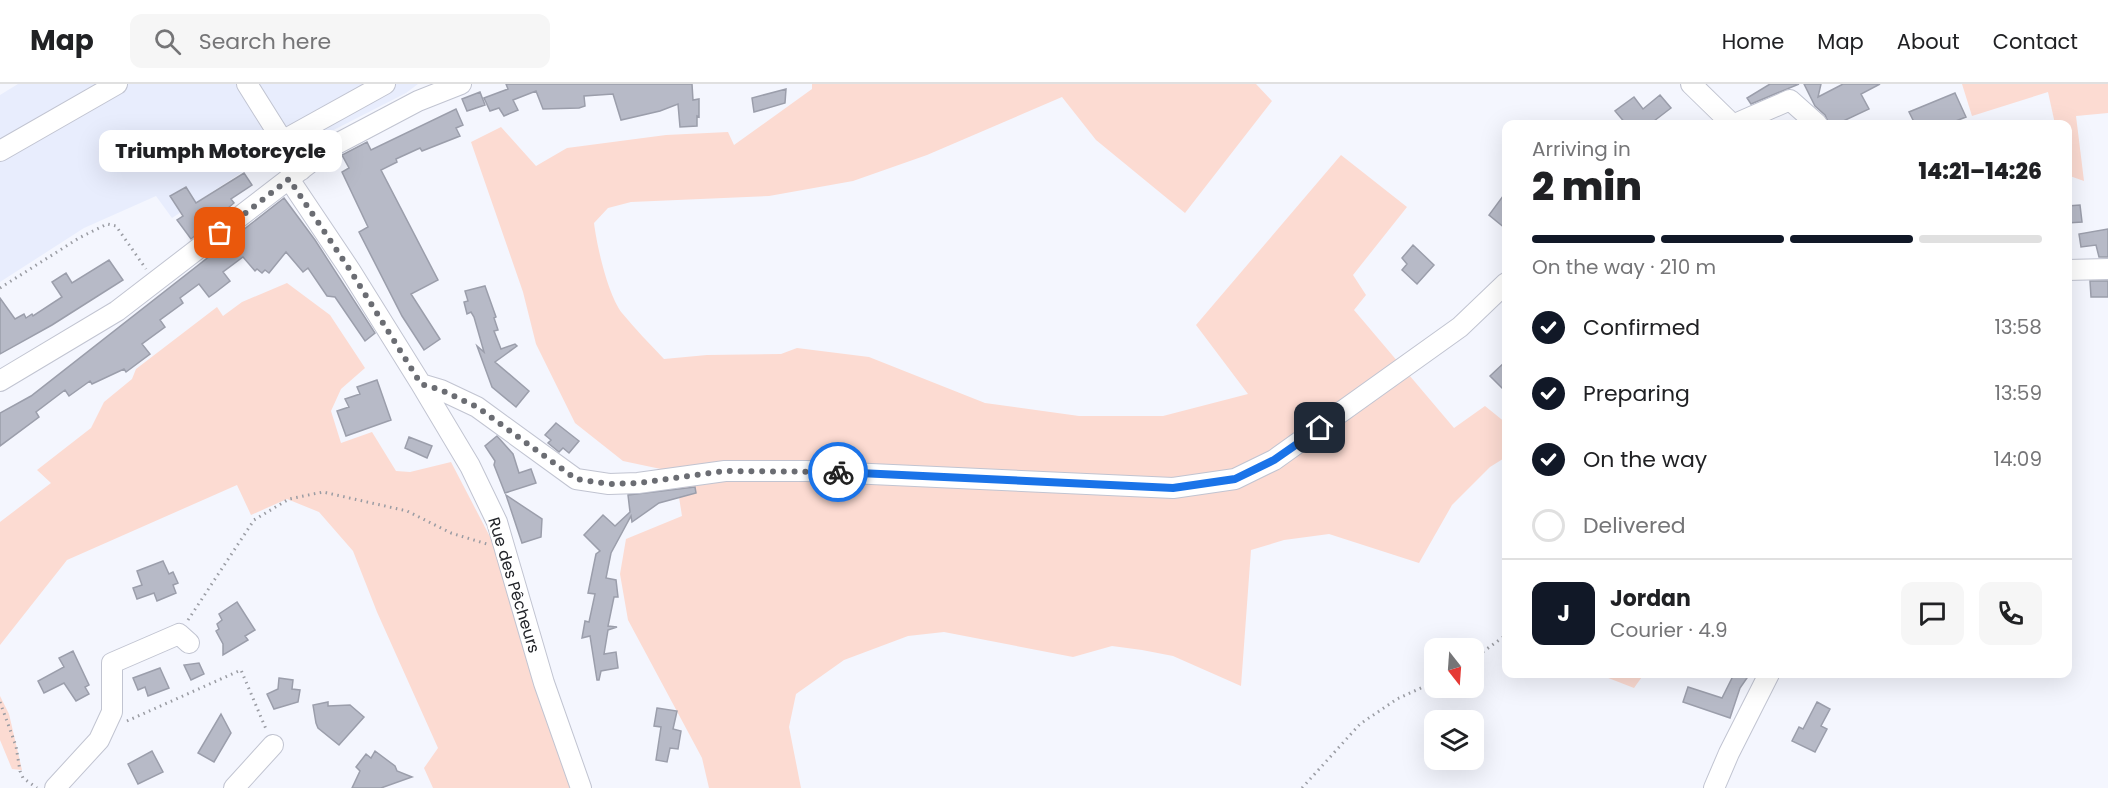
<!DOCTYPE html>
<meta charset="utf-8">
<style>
body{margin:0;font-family:Poppins,sans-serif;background:#f6f6f6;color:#202124;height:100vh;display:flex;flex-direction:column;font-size:22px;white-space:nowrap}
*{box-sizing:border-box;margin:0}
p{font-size:20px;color:#757577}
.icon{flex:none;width:33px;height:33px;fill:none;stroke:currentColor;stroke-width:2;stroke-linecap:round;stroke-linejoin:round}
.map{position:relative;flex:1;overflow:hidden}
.panel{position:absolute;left:1502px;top:36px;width:570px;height:558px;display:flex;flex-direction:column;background:#fff;border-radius:12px;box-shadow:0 6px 24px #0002}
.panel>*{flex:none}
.needle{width:39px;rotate:163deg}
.controls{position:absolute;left:1424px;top:554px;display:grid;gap:12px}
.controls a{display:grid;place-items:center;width:60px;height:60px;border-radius:12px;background:#fff;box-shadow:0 6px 24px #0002;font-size:30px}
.pin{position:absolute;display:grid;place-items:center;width:51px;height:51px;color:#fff;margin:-26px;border-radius:12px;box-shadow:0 3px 9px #0006}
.courier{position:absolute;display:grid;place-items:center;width:60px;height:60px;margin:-30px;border:4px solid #1a73e8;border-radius:50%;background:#fff;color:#222;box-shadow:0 2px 8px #0007}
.bubble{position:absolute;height:42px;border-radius:12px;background:#fff;box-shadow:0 6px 24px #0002;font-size:20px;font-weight:800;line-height:42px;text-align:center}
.head em{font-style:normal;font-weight:800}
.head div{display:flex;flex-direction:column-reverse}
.head{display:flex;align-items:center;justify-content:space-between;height:102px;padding:0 30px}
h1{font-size:39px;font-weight:800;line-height:45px}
.bar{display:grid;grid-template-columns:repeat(4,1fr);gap:9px 6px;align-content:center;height:72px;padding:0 30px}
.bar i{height:8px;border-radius:4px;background:#e0e0e0}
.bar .active{background:#111827}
.bar p{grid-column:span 4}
.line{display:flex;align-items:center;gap:15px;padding:0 30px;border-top:2px solid #e0e0e0}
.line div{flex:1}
.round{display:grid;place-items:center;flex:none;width:63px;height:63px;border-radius:12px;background:#f6f6f6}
ol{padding:0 30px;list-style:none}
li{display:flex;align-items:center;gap:18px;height:66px}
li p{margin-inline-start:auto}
li .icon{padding:6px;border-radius:50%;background:#111827;color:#fff;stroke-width:4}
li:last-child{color:#757577}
li i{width:33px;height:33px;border:3px solid #e0e0e0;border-radius:50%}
header{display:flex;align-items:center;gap:36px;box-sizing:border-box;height:84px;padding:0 30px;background:#fff;border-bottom:2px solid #e0e0e0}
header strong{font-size:28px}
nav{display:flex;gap:33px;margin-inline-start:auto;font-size:21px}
.search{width:420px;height:54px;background:#f6f6f6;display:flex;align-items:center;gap:15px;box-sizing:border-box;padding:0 21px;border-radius:12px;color:#757577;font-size:22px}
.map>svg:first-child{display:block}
</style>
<header>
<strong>Map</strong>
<div class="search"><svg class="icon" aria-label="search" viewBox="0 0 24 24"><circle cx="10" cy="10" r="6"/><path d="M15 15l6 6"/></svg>Search here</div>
<nav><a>Home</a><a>Map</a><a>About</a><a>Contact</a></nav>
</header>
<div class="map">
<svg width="2108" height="704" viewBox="0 0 2108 704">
<rect width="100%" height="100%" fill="#f4f6fe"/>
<path fill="#e8edfd" d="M18,0H418L406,9L316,55L273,68L172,134L156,112L84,144L0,198V11Z"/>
<path fill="#fcdbd2" d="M812,0H1256L1272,17L1185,129L1096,56L1062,13L927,71L853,97L769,112L631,118L608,124L594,139C597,163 608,211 622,229C635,245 650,260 664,275L707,271L781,270L797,264L869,273L985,319L1079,332H1163L1248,310L1196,241L1341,71L1407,123L1353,191L1366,211L1354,226L1454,344L1485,322L1506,339V373L1490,383L1452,421L1419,479L1329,450L1284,456L1251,466L1241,602L1173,572L1142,566L1112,562L1073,573L944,548L908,552L844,576L796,610L789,643L801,704H709L702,674L628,536L620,490L626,455L682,432L675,388L623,377L575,339L536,260L523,208L471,58L501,43L536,82L567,64L666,51L728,48L734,61L812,5Z
M1962,0H2108V29L2076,32L2084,97L2067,91V40H2055L2048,8L1972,32Z
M287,199L330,231L365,284L341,305L331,327L341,359L372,348L396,387L410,388L451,378L500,472L529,584L570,704H433L424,684L438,664L377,528L353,467L319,428L287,415L251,431L237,401L67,476L0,561V438L51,399L37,386L91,344L104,318L132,295L136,285L217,223L223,232L242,218Z
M1598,590H1644L1634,604Z
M0,612L9,630L22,686L12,685L0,656Z"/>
<path fill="#b7bac7" stroke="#9b9eab" stroke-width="1.5" d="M506,0H692L693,16L699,15V33L697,32V42L680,43L678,20L660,27L621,36L613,10L584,12L585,22L579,24L543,25L536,7L513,16L518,26L504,32L499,24L490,27L484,14L508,5Z
M1770,0H1799L1751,20L1747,14Z
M1804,0H1821L1818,13L1843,0H1880L1861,10L1869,25L1837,40H1829L1825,31L1815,22Z
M786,5L785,19L754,28L752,14Z
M480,8L485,21L467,27L462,15Z
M1955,9L1966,33L1948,40H1915L1909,28Z
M1660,11L1671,24L1650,40H1626L1615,27L1634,13L1643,25Z
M456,25L463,41L456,44L460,52L422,67L420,64L396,75L397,78L381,86L438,196L411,210L440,255L424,266L402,232L359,148L368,143L342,88L349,84L342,71L367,58L371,66Z
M244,89L252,101L231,115L234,119L191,155L177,136L183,132L170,112L186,103L196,119Z
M1506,108V145L1489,131Z
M284,114L315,156L375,249L365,257L335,213L327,212L308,184L303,188L286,168L269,189L265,186L262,189L257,185L255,187L243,173L223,188L230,197L216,208L209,213L199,200L180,214L183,219L160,236L165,243L142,260L150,270L126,288L124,285L92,300L90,297L69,312L65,306L36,328L39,333L0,362V329L31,312Z
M2080,121L2082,138L2067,139V122Z
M2108,145V173H2099L2096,161L2081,163L2079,150Z
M1413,161L1434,181L1417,200L1402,186L1407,180L1402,174Z
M109,176L123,196L52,241L0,270V214L15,235L24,230L26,234L32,230L33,232L62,213L52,198L66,189L72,199Z
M2090,197H2108V213H2091Z
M485,202L496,233L494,234L498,246L494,247L501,265L515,260L517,262L495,278L529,307L516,323L492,303L477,262L484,268L474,233L471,228L467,230L464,218L468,217L465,207Z
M1506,277V308L1490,292Z
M377,296L391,336L346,352L337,327L349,323L345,315L360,310L357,303Z
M556,339L579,357L569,369L563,364L559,368L548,359L551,356L545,351Z
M497,352L513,370L519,389L531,385L536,399L505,409L494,381L495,377L485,362Z
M409,353L432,362L427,374L405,364Z
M695,403L696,409L659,419L632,438L631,432L611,469L606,494L616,496L618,513H614L608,542L617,543L608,546L604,570L616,568L618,584L601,587L599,596H597L590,552L582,554L585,537L589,538L595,510L588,509L596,470L600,467L584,451L603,431L615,442L630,428L628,411Z
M506,411L542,435L541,453L522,459Z
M163,477L169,490L173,488L178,499L173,501L176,509L157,517L154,509L137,515L133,504L142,501L137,487Z
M237,518L255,546L245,552L248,556L223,571V560L216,547L219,545L217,540L222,536L219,530Z
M73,567L89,601L85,603L89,610L76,617L64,599L44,609L38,597L64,583L59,574Z
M199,579L204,590L191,596L184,581Z
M160,584L169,604L148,612L145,603L138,606L133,594Z
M1734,590H1745L1744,592L1747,594L1740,604L1730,634L1683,618L1688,603L1722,614Z
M279,594L293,596L292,605L300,606L298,618L274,625L267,610L278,605Z
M328,618V622L350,621L364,633L339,661L318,644L316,639L313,621Z
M1817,618L1830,625L1821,642L1827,645L1815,668L1792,657L1799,643L1803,645Z
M657,624L677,627L673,645L681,647L678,665L670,664L667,678L656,676L661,643L654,642Z
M221,630L231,649L214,678L198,669Z
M152,667L163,688L138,700L128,680Z
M375,667L395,682L397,687L412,693L381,704H352L360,687L356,683L366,670L371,674Z"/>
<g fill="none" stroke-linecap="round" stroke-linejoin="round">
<defs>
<path id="minor" d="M247,0L301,86
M1691,0L1732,40
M1790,16L1817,40
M1735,40L1790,16
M282,57L385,0
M0,67L117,0
M289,95L350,186L421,300L470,382L497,438L544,599L581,704
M2067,186L2108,185
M0,297L117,227L329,64L418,17L461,0
M421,300L441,306L477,323L576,395L609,400L638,399L725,387H806L1173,404L1235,395L1274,376L1460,243L1506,199
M55,704L99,656L112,628V579L179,550L189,559
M234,704L273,661
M1714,704L1729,669L1769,590"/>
</defs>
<use href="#minor" stroke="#c1c4d1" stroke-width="22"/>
<path stroke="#9a9ca3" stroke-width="3" stroke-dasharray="1.5 4.5" stroke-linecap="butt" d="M0,204L79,154L107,140L116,142L146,185
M188,536L254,436L289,415L323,408L407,427L451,449L487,460
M1473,575L1506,551
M0,618L16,662L20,687L23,694L37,704
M127,637L241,586L266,645
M1302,704L1360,640L1397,615L1434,598"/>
<use href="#minor" stroke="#fff" stroke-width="20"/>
</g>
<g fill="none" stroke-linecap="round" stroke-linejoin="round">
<path stroke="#6b6d73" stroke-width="6" stroke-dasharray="0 10.8" d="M220,149L289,95L350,186L421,300L441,306L477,323L576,395L609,400L638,399L725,387L838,388"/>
<path stroke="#1a73e8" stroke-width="8" d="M838,388L1173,404L1235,395L1274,376L1320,344"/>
</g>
<g text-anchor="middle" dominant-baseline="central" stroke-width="5" stroke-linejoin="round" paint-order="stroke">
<g font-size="16" fill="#212328" stroke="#fff">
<text transform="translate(514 501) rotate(73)">Rue des Pêcheurs</text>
</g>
</g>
</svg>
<div class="controls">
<a><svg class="needle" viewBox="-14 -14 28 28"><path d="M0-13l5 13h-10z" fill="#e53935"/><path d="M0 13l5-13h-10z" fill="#757577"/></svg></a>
<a><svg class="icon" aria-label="layers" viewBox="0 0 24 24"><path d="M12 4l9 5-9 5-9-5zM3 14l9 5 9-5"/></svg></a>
</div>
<div class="pin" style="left:220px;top:149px;background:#ea580c"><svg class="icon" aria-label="bag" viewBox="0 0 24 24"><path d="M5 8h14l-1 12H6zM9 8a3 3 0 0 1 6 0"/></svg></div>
<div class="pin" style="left:1320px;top:344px;background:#1f2937"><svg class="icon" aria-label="home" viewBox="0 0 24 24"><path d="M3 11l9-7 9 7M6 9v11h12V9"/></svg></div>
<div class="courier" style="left:838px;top:388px"><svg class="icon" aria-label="bike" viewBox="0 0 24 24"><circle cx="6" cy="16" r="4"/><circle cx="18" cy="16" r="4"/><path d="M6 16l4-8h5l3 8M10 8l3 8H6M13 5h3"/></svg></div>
<div class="bubble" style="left:99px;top:46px;width:243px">Triumph Motorcycle</div>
<section class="panel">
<div class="head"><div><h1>2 min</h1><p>Arriving in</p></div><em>14:21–14:26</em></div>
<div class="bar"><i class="active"></i><i class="active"></i><i class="active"></i><i></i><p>On the way · 210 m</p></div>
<ol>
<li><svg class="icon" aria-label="check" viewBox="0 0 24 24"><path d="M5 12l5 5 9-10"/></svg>Confirmed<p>13:58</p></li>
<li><svg class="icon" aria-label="check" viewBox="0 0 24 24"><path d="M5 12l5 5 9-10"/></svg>Preparing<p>13:59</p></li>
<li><svg class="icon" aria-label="check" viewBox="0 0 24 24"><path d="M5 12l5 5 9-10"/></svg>On the way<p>14:09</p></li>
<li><i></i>Delivered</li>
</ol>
<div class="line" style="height:108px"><b class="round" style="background:#111827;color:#fff">J</b><div><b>Jordan</b><p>Courier · 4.9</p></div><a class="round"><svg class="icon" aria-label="chat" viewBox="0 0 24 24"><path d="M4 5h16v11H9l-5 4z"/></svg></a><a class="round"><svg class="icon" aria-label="phone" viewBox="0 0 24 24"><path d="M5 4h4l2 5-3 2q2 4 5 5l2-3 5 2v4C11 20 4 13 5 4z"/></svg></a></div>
</section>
</div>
